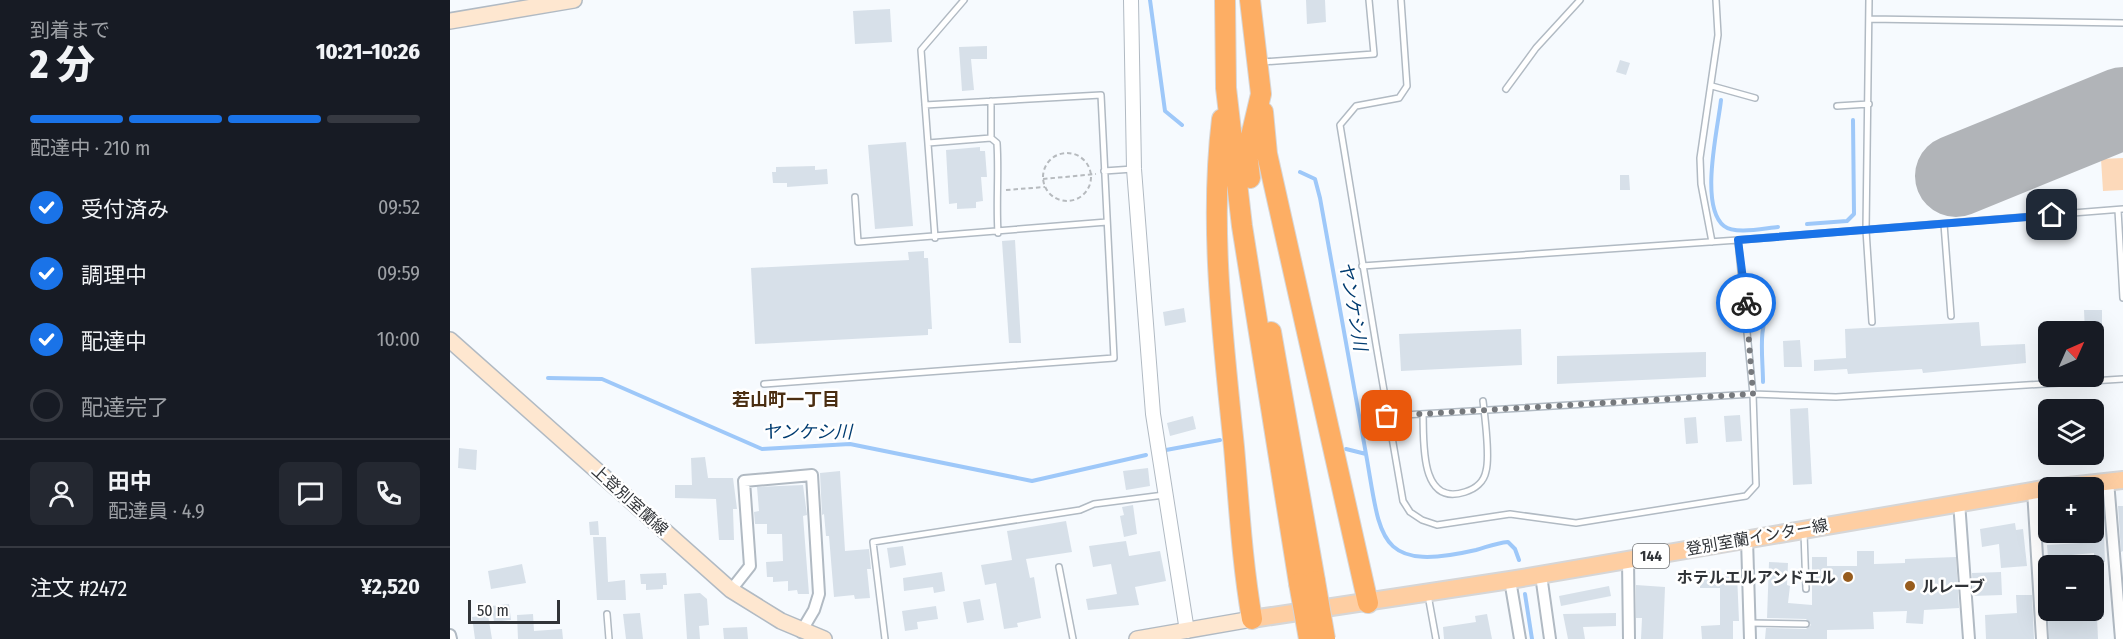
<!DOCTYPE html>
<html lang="ja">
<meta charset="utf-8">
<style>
body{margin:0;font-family:"Fira Sans Condensed","Noto Sans JP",sans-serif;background:#242831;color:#f1f3f6;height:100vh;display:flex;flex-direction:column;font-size:22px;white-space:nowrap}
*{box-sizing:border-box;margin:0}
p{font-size:20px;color:#9ea1a6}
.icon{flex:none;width:33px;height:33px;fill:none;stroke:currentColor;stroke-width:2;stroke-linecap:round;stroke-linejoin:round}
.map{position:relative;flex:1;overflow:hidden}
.sheet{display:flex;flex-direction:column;background:#171b24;width:450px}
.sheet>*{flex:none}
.needle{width:39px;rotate:45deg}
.fabs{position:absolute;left:1588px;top:321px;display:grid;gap:12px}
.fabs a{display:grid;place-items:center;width:66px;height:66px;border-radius:9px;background:#171b24;box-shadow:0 6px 24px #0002;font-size:30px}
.scale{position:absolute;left:18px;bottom:15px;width:92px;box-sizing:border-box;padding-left:6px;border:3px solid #313438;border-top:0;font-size:16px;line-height:21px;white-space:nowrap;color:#313438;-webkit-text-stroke:4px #fff;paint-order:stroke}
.pin{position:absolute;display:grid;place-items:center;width:51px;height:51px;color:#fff;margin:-26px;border-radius:12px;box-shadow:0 3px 9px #0006}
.courier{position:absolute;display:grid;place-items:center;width:60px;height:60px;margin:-30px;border:4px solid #1a73e8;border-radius:50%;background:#fff;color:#222;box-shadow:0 2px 8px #0007}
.overview em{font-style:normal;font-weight:800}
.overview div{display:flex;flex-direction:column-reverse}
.overview{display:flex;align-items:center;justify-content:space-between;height:102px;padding:0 30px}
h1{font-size:39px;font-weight:800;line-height:45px}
.bar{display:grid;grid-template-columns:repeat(4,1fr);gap:9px 6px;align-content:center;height:72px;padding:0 30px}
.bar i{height:8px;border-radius:4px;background:#363941}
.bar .active{background:#1a73e8}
.bar p{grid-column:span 4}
.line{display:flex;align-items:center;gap:15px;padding:0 30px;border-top:2px solid #363941}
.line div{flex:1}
.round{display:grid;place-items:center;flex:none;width:63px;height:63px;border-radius:9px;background:#242831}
ol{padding:0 30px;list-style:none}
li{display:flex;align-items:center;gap:18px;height:66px}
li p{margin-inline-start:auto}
li .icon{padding:6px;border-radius:50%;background:#1a73e8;color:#fff;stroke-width:4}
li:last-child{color:#9ea1a6}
li i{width:33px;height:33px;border:3px solid #363941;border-radius:50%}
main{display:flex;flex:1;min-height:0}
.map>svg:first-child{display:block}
</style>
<main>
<section class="sheet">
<div class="overview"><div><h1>2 分</h1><p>到着まで</p></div><em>10:21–10:26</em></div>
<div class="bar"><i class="active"></i><i class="active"></i><i class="active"></i><i></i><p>配達中 · 210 m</p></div>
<ol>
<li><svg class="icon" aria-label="check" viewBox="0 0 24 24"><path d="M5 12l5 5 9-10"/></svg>受付済み<p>09:52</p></li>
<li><svg class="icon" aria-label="check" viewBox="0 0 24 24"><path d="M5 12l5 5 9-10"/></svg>調理中<p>09:59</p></li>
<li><svg class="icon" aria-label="check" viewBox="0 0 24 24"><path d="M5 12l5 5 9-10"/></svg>配達中<p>10:00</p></li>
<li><i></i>配達完了</li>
</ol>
<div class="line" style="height:108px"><a class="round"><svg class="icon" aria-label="person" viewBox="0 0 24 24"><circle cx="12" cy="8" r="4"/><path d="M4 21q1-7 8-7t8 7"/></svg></a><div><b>田中</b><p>配達員 · 4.9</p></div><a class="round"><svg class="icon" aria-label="chat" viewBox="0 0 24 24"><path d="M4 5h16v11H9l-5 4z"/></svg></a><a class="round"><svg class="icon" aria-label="phone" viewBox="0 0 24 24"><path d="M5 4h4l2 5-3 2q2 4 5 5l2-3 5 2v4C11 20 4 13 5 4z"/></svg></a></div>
<div class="line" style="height:78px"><div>注文 #2472</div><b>¥2,520</b></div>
</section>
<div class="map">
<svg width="1673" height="639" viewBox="0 0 1673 639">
<rect width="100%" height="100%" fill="#f6fafe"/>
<path fill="#fcd9ba" d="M1673,158V190L1653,191L1651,159Z"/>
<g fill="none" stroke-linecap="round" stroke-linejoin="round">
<path stroke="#9ec8f9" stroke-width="4" d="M700,0L715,111L732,125
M1271,100C1268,128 1249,206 1274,226C1285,235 1315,228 1328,227
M850,172L865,179L870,198L916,454
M1357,224L1397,221L1404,214L1403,120
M98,378L152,379L312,449L400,444L582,481L696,455
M1313,382C1313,357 1307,326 1322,304
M896,449L916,454C931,538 926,573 1026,550C1037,547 1046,543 1058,542L1065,549L1069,560
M716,450L770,440
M1075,594L1082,639"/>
<path stroke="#b1b4b8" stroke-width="82" d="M1506,176L1673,108"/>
</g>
<path fill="#d7e0e9" d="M856,0H875L876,22L857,24Z
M440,9L442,42L405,44L403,11Z
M537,46V59H521L524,90L512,91L509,47Z
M1170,60L1180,63L1176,75L1166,72Z
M456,142L463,226L425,229L418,145Z
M530,147V151H535L537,177H531L533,201L526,202V208L507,209V203L499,204L496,150Z
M365,166V170L377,169L378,184L337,187V183H323L322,172H326V167Z
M1170,175H1179L1180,190H1170Z
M565,240L571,343H559L552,241Z
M474,251V258H478L482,329H478V335L305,344L301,268L459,260L458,252Z
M734,308L736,322L715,326L713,312Z
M1634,310H1652V332H1635Z
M1529,322L1531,346L1575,344L1576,363L1473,373L1472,369L1398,374L1397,369L1364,371V360L1396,358L1395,329Z
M1071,329L1072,365L951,371L949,334Z
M1350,340L1352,367H1334L1333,341Z
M1256,352V377L1107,384V356Z
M1358,408L1362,484L1343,485L1340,409Z
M1290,415L1292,441L1276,442L1274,416Z
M743,416L746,429L720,436L717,423Z
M1246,417L1248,443L1236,444L1234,418Z
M9,448L27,450L26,470L8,468Z
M255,457L258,478H283L287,509H283L284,540H269L266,499L225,498V485H242L241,458Z
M698,468L700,486L676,490L673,471Z
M390,471L395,551L419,549L421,569H417L420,598L405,599L404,595L384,597L379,536H376L374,514L372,515L370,473Z
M353,485L357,515L353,516L359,594H348L347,590L338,591V581L323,582V577H317L316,562L333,561L332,534H317V524H305L304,512L309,511L307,487Z
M683,505L687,534L674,537L670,516L674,515L672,507Z
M1668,506H1673V551L1671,552Z
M1653,507L1655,562L1644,563V553L1598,557L1597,545L1631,543L1630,539H1644V508Z
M148,521L149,535H140L139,522Z
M616,521L622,552L576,559L580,578L584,577L591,618L567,623L568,627L554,629L546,583L535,585L531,565L562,560L557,531Z
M1565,523L1566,530L1573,529L1577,566L1551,568L1549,544L1532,547L1530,529Z
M143,537H156L158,582L175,580L176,600H147Z
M676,541L679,556L710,551L716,581L685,587L689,605L638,610L636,599L667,594L661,564L643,567L639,546Z
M453,546L456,565L440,568L437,548Z
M1407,551H1424V564L1455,563V559L1506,557L1509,608L1474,610L1473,624L1456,623L1457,611L1423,612L1424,629L1377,630V639H1315L1316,628L1356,629L1361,625L1356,619L1317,618L1319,562L1338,563L1337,585L1340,586L1338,603L1362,605V557H1377V566H1407Z
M72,564L76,583L41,589L38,571Z
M492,572L495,591L484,593L483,587L454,591L453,578Z
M1256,572H1267V575L1287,574L1289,621H1283V639H1252L1251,626L1270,625V588H1250V575H1256Z
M1551,572L1552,595L1523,596L1522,573Z
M216,573L217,585H213V589L196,590V584H191L190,574Z
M1644,584H1652L1654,617H1647L1648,639H1599L1597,597L1599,610H1644Z
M1186,585L1215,587L1213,639H1191L1192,618H1186Z
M1159,586L1161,596L1111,606L1109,596Z
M250,593L257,599L259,625L249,626L250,639H237L234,594Z
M1566,595H1582L1584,639H1536L1535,615L1567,613Z
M530,599L534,620L517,623L513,602Z
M59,604L61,620L44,622L42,606Z
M486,606L488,619L467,622L468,629L455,631L452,611Z
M190,613L193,639H176L173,614Z
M1166,613V626L1133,627L1135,639H1118L1113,614Z
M83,614L84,631L112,629L113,639H68L67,615Z
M1037,614L1042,639H994L993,627L1026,622L1025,616Z
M38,615L42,639H25L22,617Z
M297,627L298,639H274L273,628Z"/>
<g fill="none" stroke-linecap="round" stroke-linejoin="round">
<defs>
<path id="service" d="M1419,0L1416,230L1422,322
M1419,19L1673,23
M812,62L924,54L919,0
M1262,86L1305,98
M1056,89L1086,48L1130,0
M541,101V138L547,143C549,174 546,202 548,233
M1387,106L1419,104
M478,143L541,138
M654,171L683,169
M405,197L408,242L657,222
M1668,210L1673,298
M1494,224L1501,316
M485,238L471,50L514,0
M1288,240L1673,209
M1262,242L1251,184L1250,158L1268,35L1266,0
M912,266L1288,240L1303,394L1306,485L1296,496L1126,523L1060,514L987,525L972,520L960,512L953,501C931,376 910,250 890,125L906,106L949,98L957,86L951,0
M314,384L664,358L651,95L475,105
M973,414C974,440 969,507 1015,492C1025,489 1034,482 1036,471C1040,457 1035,417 1033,401
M937,416L1303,394L1386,397L1673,379
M1354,533L1356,589
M609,567L623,639
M978,595L986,639
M157,614L159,639
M1299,623L1356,624
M435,639L423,542L630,510L644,504L714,495"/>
<path id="minor" d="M1658,481L1671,639
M1583,490L1592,639
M1509,502L1519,639
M1297,539L1300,639
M1178,560L1179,639
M1091,575L1100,639
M1060,580L1070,639
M281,590L300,566L294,481L362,475L369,594L364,610L351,632
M0,635L1,639"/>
<path id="tertiary" d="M681,0L684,169L703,414L737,631"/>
<path id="secondary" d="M0,21L124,0
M0,340L281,590L331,621L374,639
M687,639L802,619"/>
<path id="primary" d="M1601,488L1673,480
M802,619L1060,580L1599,488"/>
<path id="motorway" d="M775,0L776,88L792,226L849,583
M800,0L811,94L797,153L800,178
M813,112L817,154L918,603
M772,119C759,227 773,339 784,447C789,504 792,562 802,619
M821,332L865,581"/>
</defs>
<use href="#service" stroke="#b1bac3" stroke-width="8"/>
<use href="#minor" stroke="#b1bac3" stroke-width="14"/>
<use href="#tertiary" stroke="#b1bac3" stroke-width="16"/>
<use href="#secondary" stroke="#b1bac3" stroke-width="18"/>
<use href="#primary" stroke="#d6d6d7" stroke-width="20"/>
<use href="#motorway" stroke="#d6d6d7" stroke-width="22"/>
<path stroke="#b6babe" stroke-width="2" stroke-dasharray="4.5 3" stroke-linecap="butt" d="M593 177a24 24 0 1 1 48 0a24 24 0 1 1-48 0Z
M593,179L646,174
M556,190L595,187"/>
<use href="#service" stroke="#fff" stroke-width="5"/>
<use href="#minor" stroke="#fff" stroke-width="10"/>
<use href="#tertiary" stroke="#fff" stroke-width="14"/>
<use href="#secondary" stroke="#fee7d0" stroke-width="15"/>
<use href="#primary" stroke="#fecea2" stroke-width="16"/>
<use href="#motorway" stroke="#fdae64" stroke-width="20"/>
<defs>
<path id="motorway-bridge" d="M865,581L875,639
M849,583L859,639"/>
</defs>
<use href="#motorway-bridge" stroke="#d6d6d7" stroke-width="22" stroke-linecap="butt"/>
<use href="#motorway-bridge" stroke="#fdae64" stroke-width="20"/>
</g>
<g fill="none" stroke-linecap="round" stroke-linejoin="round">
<path stroke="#76797d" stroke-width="6" stroke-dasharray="0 10.8" d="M937,416L1303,394L1296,303"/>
<path stroke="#1a73e8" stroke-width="8" d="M1296,303L1288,240L1602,215"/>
</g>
<g fill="#975c1d" stroke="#fff" stroke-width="2">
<circle cx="1398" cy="577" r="6"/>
<circle cx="1460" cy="586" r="6"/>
</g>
<g text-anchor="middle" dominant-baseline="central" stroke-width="5" stroke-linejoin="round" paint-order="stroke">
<rect fill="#fff" stroke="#6f7174" stroke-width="1.5" x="1183" y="544" width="36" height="24" rx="4.5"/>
<g font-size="15" font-weight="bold" fill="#313438">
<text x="1201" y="556">144</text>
</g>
<g font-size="16" fill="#313438" stroke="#fff">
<text transform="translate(180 500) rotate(42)">上登別室蘭線</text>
<text transform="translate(1307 537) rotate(-10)">登別室蘭インター線</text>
</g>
<g font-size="16" font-weight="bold" fill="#313438" stroke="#fff" text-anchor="end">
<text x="1386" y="577">ホテルエルアンドエル</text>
<text x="1472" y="586" text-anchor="start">ルレーブ</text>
</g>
<g font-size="18" font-style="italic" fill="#003c71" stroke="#fff">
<text transform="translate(903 306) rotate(80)">ヤンケシ川</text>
<text x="357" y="432">ヤンケシ川</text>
</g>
<g font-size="18" font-weight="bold" fill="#4b2e11" stroke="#fff">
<text x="336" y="400">若山町一丁目</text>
</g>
</g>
</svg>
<div class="fabs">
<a><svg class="needle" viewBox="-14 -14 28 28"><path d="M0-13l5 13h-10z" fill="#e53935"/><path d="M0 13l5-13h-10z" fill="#9ea1a6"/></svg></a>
<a><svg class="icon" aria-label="layers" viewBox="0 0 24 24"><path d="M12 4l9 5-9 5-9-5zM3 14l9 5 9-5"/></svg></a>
<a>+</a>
<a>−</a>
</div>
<div class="scale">50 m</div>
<div class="pin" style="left:937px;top:416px;background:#ea580c"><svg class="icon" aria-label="bag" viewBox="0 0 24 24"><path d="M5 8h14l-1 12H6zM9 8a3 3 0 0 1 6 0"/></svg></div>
<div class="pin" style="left:1602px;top:215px;background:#1f2937"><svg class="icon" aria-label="home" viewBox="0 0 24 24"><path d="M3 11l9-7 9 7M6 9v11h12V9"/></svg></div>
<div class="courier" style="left:1296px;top:303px"><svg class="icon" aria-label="bike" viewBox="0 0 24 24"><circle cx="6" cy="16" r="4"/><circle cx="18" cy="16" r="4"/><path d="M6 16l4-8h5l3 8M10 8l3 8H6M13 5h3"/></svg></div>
</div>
</main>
